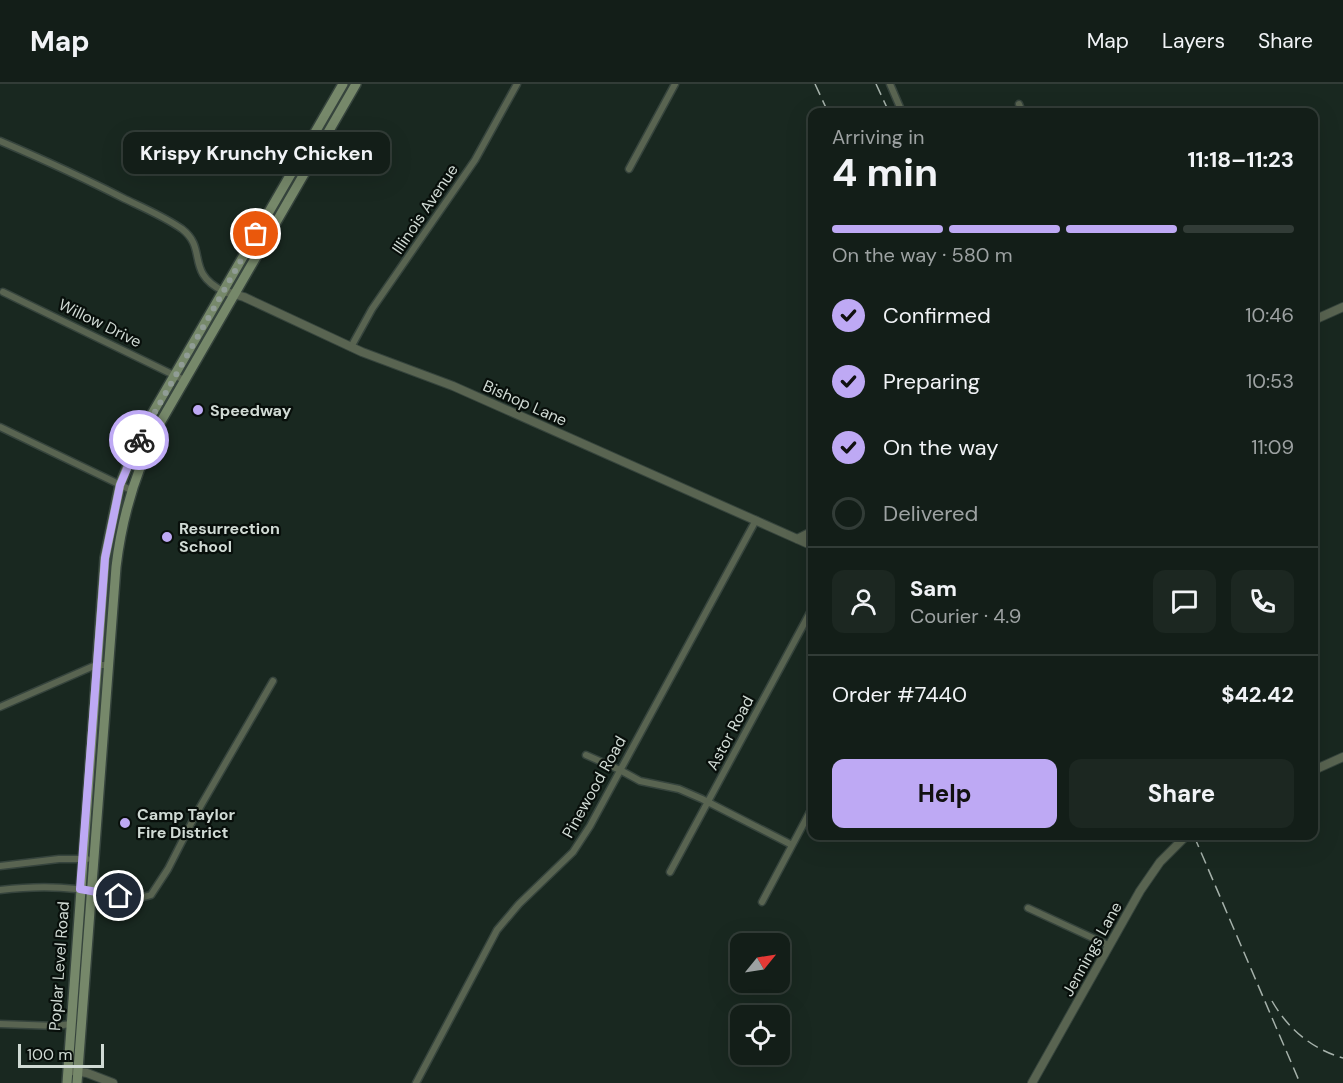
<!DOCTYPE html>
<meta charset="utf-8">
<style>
body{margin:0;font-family:"DM Sans",sans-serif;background:#1c2721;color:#f1f3f6;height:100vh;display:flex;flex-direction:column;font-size:22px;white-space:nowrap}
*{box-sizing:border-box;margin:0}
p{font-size:20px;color:#9da2a2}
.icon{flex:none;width:33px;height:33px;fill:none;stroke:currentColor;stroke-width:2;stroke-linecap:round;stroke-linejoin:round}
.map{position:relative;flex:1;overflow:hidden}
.drawer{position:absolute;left:808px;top:24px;width:510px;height:732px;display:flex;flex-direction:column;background:#131e18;border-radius:12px;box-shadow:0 6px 24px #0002,0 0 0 2px #323c37}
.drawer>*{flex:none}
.needle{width:39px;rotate:60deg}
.tools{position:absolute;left:730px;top:849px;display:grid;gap:12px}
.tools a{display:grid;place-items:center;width:60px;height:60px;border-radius:12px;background:#131e18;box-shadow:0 6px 24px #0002,0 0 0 2px #323c37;font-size:30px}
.scale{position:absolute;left:18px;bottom:15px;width:86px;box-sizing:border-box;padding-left:6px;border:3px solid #d0dad4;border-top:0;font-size:16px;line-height:21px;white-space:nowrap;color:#d0dad4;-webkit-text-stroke:4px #080f0b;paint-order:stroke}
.pin{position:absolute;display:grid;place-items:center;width:51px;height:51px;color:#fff;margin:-26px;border:3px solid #fff;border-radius:50%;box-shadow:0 2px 6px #0007}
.courier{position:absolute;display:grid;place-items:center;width:60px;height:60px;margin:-30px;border:4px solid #bea9f4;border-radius:50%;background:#fff;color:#222;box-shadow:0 2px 8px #0007}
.bubble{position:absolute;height:42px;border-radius:12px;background:#131e18;box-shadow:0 6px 24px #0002,0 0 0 2px #323c37;font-size:20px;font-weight:700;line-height:42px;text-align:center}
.summary em{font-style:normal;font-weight:700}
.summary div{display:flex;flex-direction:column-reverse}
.summary{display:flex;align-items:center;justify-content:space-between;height:102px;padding:0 24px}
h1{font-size:39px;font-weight:700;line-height:45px}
.bar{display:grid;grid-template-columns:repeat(4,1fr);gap:9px 6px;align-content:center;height:72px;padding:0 24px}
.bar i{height:8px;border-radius:4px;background:#323c37}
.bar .current{background:#bea9f4}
.bar p{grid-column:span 4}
.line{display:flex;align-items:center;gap:15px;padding:0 24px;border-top:2px solid #323c37}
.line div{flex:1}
.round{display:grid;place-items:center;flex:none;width:63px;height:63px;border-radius:12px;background:#1c2721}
ol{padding:0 24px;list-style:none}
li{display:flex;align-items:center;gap:18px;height:66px}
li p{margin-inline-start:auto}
li .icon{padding:6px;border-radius:50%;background:#bea9f4;color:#111;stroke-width:4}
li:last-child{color:#9da2a2}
li i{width:33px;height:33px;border:3px solid #323c37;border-radius:50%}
.primary-button{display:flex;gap:12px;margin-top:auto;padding:12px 24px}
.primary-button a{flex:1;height:69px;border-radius:12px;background:#bea9f4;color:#111;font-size:24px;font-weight:700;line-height:69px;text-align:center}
.primary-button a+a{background:#1c2721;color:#f1f3f6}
header{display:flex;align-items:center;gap:36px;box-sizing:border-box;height:84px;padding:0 30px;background:#131e18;border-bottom:2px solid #323c37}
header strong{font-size:28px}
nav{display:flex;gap:33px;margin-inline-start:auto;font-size:21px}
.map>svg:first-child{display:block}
</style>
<header>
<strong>Map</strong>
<nav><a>Map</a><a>Layers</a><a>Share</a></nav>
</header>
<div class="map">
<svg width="1343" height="999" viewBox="0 0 1343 999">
<rect width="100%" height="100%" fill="#192820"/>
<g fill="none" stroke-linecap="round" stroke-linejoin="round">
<defs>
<path id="minor" d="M890,0L902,28
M1019,20L1022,28
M0,57C42,75 84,94 125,115C144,124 165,133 182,145C208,165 185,188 223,207
M629,85L675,0
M3,208L184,296
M351,263L372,225L475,76L517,0
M0,343L131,406
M0,623L96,581H108
M586,671L620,686L640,697L679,705L702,715L792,761
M0,782L59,775H87
M670,788L813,523
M0,806C25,803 51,802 76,805C99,807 128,819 151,811L168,785L196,730L273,597
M762,818L813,722
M1028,824L1108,861
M0,940L57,942L70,940
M416,999L497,846L519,820L573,768L590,742L756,436"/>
<path id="tertiary" d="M223,207L244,213L362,268L453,302L813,462
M1314,236L1343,223
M797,455L813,447
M1314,686L1343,673
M72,987L87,989L113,999
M1032,999L1140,807L1160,778L1186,752"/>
<path id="secondary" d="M67,999L105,474L120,401L141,349L343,0
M77,999L116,483C122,432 136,385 160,339L356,0"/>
</defs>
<use href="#minor" stroke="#36443d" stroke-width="9"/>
<use href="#tertiary" stroke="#36443d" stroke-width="10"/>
<use href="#secondary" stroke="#36443d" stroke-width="12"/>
<use href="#minor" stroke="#596451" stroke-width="6"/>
<use href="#tertiary" stroke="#596451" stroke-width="8"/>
<use href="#secondary" stroke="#76886a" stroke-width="9"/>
<path stroke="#a5b1aa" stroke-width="1.5" stroke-dasharray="12 6" stroke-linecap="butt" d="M815,0L828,28
M876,0L889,28
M1194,752L1300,999
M1272,917C1288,945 1312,965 1343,974"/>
</g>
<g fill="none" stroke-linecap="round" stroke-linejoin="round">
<path stroke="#909c95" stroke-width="6" stroke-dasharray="0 10.8" d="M139,356L256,150"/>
<path stroke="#bea9f4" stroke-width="8" d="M119,812L80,805L105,474L120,401L139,356"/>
</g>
<g fill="#bea9f4" stroke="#080f0b" stroke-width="2">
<circle cx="198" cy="326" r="6"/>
<circle cx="167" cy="453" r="6"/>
<circle cx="125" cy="739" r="6"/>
</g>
<g text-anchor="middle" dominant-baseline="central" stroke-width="4.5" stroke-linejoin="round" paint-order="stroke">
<g font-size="16" fill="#d0dad4" stroke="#080f0b">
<text transform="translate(425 125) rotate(-56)">Illinois Avenue</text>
<text transform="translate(100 239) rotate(26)">Willow Drive</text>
<text transform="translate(525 319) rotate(24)">Bishop Lane</text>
<text transform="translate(730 649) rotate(-62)">Astor Road</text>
<text transform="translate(594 703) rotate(-61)">Pinewood Road</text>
<text transform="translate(1092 865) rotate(-61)">Jennings Lane</text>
<text transform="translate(59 882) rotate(-86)">Poplar Level Road</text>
</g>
<g font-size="16" font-weight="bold" fill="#d0dad4" stroke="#080f0b" text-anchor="start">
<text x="210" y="326">Speedway</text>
<text x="179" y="444">Resurrection<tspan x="179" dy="18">School</tspan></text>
<text x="137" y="730">Camp Taylor<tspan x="137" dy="18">Fire District</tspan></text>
</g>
</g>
</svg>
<div class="tools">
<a><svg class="needle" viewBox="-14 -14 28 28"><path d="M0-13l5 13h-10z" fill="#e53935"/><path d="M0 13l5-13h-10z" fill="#9da2a2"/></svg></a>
<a><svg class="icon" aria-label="locate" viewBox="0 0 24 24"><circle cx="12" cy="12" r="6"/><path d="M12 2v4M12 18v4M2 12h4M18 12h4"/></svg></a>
</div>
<div class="scale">100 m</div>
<div class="pin" style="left:256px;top:150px;background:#ea580c"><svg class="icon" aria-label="bag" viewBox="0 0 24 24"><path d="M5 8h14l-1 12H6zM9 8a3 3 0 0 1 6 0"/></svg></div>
<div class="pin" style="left:119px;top:812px;background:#1f2937"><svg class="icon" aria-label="home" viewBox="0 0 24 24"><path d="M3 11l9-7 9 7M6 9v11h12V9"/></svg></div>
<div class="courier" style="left:139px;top:356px"><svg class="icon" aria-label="bike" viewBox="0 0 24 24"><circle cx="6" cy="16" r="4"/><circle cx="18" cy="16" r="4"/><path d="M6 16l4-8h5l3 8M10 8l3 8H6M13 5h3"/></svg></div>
<div class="bubble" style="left:123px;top:48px;width:267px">Krispy Krunchy Chicken</div>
<section class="drawer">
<div class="summary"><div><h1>4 min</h1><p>Arriving in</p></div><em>11:18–11:23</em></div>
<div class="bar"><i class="current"></i><i class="current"></i><i class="current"></i><i></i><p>On the way · 580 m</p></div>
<ol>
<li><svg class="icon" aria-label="check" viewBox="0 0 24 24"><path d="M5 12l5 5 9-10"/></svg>Confirmed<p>10:46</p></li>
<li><svg class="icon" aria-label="check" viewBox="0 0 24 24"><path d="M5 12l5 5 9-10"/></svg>Preparing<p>10:53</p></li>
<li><svg class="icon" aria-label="check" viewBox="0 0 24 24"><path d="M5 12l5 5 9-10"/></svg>On the way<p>11:09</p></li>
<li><i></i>Delivered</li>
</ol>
<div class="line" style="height:108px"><a class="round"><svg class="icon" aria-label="person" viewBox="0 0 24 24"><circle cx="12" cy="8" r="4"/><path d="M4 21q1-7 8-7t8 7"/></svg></a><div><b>Sam</b><p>Courier · 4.9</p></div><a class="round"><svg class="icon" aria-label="chat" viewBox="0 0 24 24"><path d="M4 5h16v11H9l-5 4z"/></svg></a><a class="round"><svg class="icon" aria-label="phone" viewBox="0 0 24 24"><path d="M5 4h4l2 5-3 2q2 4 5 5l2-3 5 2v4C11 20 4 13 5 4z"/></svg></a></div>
<div class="line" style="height:78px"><div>Order #7440</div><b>$42.42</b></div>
<div class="primary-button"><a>Help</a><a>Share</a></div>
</section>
</div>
